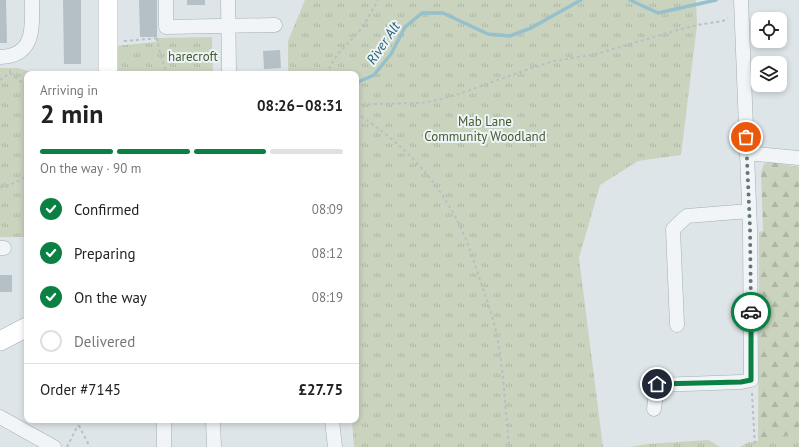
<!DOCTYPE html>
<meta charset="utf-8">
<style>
body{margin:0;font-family:"PT Sans",sans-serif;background:#f2f2f2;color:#222;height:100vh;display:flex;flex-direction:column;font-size:15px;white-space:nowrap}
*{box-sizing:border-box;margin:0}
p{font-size:13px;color:#767676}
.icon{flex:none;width:22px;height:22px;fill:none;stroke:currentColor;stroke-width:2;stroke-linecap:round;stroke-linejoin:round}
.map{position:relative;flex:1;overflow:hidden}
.panel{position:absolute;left:24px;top:71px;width:335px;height:352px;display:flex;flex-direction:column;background:#fff;border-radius:8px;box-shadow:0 2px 6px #0003}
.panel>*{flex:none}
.fabs{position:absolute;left:751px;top:12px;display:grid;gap:8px}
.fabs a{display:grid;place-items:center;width:36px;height:36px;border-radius:8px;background:#fff;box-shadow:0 2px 6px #0003;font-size:20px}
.pin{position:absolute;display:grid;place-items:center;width:34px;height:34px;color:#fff;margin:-17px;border:2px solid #fff;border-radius:50%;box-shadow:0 1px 4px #0007}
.courier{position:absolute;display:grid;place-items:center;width:40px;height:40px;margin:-20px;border:3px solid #0b8043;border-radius:50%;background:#fff;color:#222;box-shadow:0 1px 5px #0007}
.summary em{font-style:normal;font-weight:700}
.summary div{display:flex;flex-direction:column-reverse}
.summary{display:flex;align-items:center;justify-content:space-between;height:68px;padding:0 16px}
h1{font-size:26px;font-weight:700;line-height:30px}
.bar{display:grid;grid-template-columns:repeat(4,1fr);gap:6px 4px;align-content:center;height:48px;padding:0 16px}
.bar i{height:5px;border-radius:3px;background:#e0e0e0}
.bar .selected{background:#0b8043}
.bar p{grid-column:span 4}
.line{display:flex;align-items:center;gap:10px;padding:0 16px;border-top:1px solid #e0e0e0}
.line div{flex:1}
ol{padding:0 16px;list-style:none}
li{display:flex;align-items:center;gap:12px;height:44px}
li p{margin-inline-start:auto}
li .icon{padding:4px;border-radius:50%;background:#0b8043;color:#fff;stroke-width:4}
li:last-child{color:#767676}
li i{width:22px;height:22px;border:2px solid #e0e0e0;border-radius:50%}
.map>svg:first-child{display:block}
</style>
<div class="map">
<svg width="799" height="447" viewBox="0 0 799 447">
<defs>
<pattern id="forest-firs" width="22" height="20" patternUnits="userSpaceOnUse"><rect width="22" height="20" fill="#cad3be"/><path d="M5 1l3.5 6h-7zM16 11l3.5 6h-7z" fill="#adb6a4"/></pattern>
<pattern id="park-tufts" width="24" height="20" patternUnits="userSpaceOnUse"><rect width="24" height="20" fill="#cad3be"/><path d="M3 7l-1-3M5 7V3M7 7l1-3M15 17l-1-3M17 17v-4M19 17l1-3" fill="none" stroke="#adb6a4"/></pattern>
</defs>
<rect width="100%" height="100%" fill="#dee5e9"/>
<path fill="url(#forest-firs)" d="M770,162L799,167V447H740L747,443L758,441L759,232L763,231L761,172L764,164Z"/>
<path fill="url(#park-tufts)" d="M305,0H696L697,25L681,155L638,161L600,185L579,258L603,447H354L352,420H356V74H288V41Z
M212,37L213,74H115V46L156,42L157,38Z
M0,68H18L38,74H27V237H0Z
M799,433V447H740L747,443Z
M709,440L720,447H630L647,444Z"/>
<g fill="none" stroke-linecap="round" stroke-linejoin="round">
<path stroke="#95c0cc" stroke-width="3.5" d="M630,0L658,13L716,0
M356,83L374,75L391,54L405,27L422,13H443L488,34L510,36L531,28L581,0"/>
</g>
<path fill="#b4c0c6" d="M0,0H6L7,43H0Z
M63,0H81V64H64Z
M139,0H157V37H140Z
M187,0H205V5H187Z
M280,50L281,68L264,69L263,51Z
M0,275H12V292H0Z"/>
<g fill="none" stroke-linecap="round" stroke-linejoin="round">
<defs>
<path id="street" d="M166,0V27L275,25
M228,0L229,70
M0,57C36,56 32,26 32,0
M747,153L799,158
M0,248H4
M677,325L673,229L687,216L749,211
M654,409L657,385L741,382L751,380L750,229L741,0
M0,417L54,447
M164,420V447
M213,420L214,447
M332,420L335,447"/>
<path id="secondary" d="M108,0V74
M0,341L27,327"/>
</defs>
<use href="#street" stroke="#a3aeb3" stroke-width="15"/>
<use href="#secondary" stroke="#a3aeb3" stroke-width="20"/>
<path stroke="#b8c0c4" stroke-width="2" stroke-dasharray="3 3" stroke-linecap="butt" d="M157,38L160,54L167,74
M124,41L159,38
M10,73L25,85L27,88
M326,74L337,55L363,27L378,0
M0,80L10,73V69
M356,106L373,104L420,103L438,100L456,95L526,70L554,61L596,54L671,32L697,25L723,21L728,18
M356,113C393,137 425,166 448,204C462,226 471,252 479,277C485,295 492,313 496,332C504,369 505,409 509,447
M0,187H6L27,176
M752,393L755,447
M76,420L90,447
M67,447L78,425"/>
<use href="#street" stroke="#f1f5f7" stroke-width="14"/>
<use href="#secondary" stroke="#fff" stroke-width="19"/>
</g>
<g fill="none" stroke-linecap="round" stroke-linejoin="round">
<path stroke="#66757c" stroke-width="4" stroke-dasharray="0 7.2" d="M746,137L750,228L751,312"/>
<path stroke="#0b8043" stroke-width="5" d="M657,384L741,382L751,380V312"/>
</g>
<g text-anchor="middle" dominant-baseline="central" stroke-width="4" stroke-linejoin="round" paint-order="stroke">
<g font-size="13" fill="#475d32" stroke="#edf4f6">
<text x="193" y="56">harecroft</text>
<text x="485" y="121">Mab Lane<tspan x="485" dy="15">Community Woodland</tspan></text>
</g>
<g font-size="14" font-style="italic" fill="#2d6578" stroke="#edf4f6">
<text transform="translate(383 43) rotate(-56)">River Alt</text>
</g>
</g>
</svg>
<div class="fabs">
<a><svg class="icon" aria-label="locate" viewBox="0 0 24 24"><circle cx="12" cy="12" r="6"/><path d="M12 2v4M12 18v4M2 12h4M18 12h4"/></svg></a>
<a><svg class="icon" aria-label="layers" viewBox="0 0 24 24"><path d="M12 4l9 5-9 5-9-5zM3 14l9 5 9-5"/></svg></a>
</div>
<div class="pin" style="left:746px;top:137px;background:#ea580c"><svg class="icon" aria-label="bag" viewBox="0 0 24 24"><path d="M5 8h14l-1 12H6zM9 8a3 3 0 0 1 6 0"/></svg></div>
<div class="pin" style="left:657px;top:384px;background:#1f2937"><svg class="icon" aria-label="home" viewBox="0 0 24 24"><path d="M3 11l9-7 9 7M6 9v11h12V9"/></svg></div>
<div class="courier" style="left:751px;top:312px"><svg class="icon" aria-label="car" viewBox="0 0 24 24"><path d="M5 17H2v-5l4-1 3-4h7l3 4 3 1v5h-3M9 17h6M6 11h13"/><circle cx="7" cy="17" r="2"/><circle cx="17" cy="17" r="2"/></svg></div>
<section class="panel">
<div class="summary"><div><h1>2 min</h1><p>Arriving in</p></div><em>08:26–08:31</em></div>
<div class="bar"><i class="selected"></i><i class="selected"></i><i class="selected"></i><i></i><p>On the way · 90 m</p></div>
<ol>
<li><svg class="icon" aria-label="check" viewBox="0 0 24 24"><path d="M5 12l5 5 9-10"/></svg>Confirmed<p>08:09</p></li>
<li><svg class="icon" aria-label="check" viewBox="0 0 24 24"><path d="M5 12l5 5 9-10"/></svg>Preparing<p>08:12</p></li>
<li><svg class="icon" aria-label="check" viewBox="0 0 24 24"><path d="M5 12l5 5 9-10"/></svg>On the way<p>08:19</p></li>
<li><i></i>Delivered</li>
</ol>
<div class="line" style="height:52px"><div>Order #7145</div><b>£27.75</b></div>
</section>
</div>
